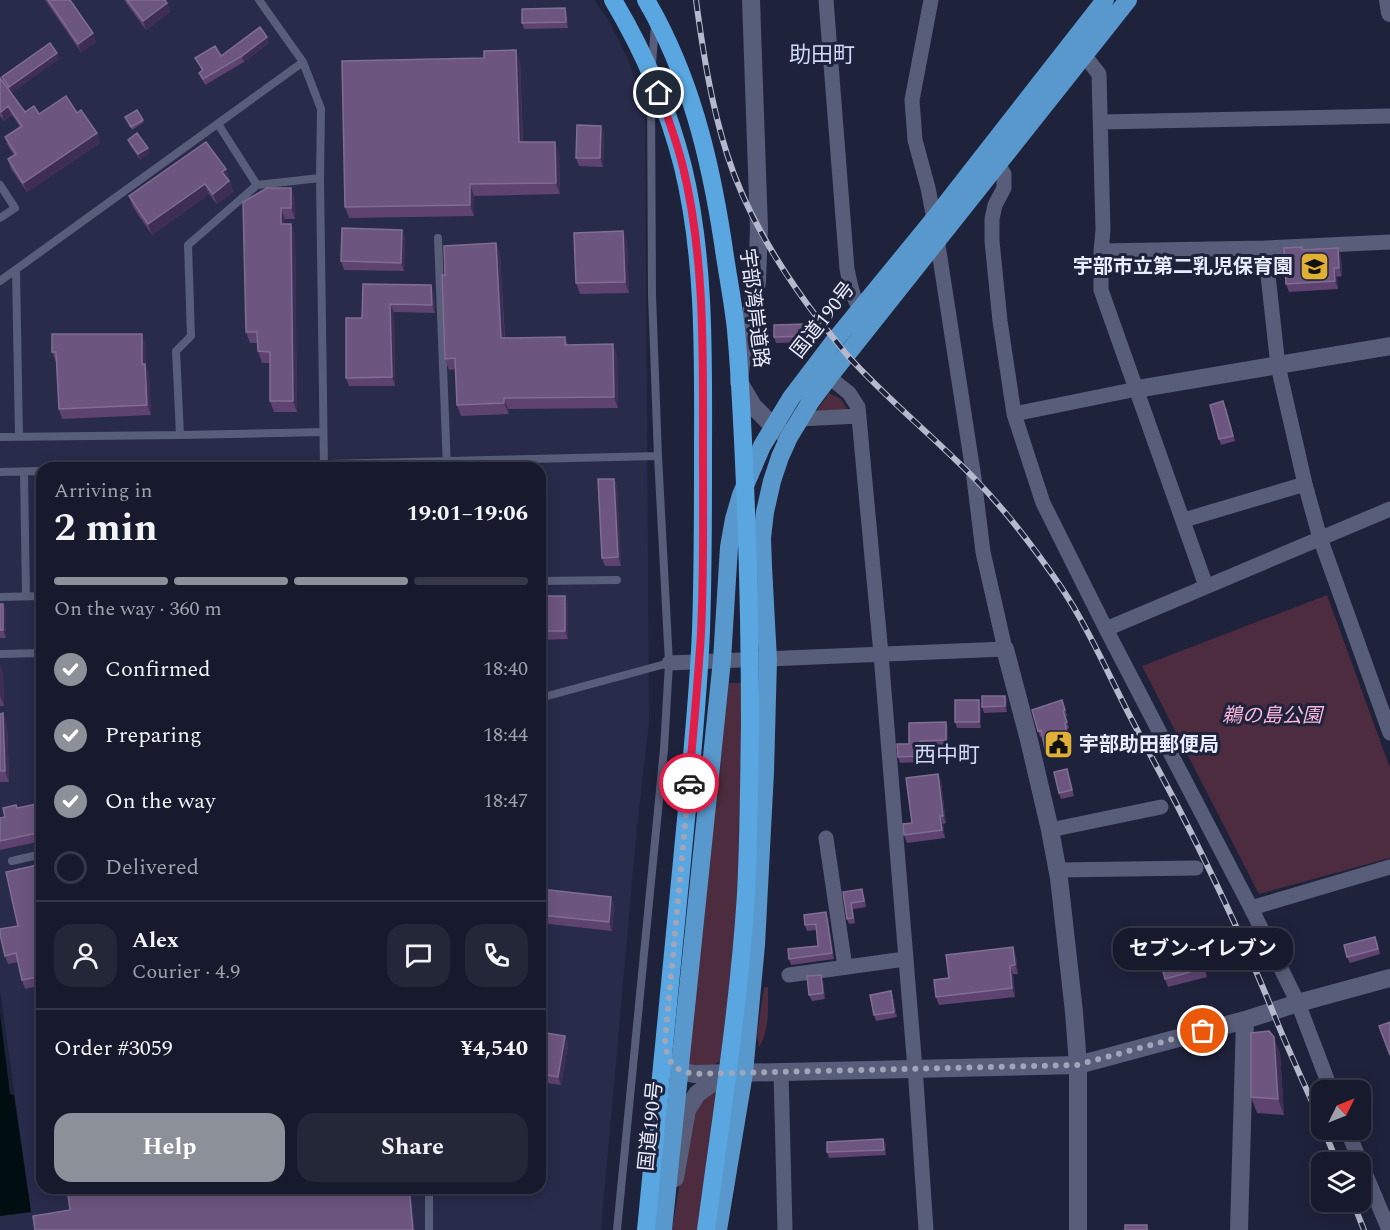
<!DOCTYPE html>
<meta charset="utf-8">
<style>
body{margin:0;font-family:Spectral,"Noto Sans JP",serif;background:#242738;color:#f1f3f6;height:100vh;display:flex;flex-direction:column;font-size:22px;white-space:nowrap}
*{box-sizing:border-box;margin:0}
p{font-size:20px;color:#9ea1a9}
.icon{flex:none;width:33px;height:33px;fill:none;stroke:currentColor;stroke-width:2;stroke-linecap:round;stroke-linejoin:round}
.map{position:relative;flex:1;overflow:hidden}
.details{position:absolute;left:36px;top:462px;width:510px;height:732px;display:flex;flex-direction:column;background:#171a2c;border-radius:18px;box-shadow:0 3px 15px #0003,0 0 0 2px #363848}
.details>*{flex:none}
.needle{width:39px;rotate:47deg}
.tools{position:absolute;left:1311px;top:1080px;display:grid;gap:12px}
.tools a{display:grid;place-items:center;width:60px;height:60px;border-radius:12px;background:#171a2c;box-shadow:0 3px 15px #0003,0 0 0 2px #363848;font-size:30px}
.pin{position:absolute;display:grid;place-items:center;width:51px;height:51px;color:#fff;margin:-26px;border:3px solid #fff;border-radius:50%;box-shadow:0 2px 6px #0007}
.courier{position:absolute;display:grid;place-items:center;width:60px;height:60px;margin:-30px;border:4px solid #e11d48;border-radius:50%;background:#fff;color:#222;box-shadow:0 2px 8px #0007}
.bubble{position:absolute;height:42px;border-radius:18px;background:#171a2c;box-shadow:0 3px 15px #0003,0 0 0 2px #363848;font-size:20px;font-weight:700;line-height:42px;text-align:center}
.summary em{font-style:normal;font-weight:700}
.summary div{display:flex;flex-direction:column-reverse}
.summary{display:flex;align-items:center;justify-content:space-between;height:102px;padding:0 18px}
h1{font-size:39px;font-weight:700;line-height:45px}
.bar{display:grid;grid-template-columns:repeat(4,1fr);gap:9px 6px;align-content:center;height:72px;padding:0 18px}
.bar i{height:8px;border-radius:4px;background:#363848}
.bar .current{background:#8c9099}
.bar p{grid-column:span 4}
.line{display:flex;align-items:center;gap:15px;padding:0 18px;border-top:2px solid #363848}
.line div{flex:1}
.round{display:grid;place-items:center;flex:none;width:63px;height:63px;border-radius:18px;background:#242738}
ol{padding:0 18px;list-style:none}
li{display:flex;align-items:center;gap:18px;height:66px}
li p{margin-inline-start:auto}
li .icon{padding:6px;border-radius:50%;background:#8c9099;color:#fff;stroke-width:4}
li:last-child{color:#9ea1a9}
li i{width:33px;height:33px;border:3px solid #363848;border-radius:50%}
.action{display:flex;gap:12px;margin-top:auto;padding:12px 18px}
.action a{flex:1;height:69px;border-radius:18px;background:#8c9099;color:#fff;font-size:24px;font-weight:700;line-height:69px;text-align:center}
.action a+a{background:#242738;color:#f1f3f6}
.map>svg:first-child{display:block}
</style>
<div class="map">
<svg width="1390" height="1230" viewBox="0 0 1390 1230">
<rect width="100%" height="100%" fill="#1f223b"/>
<path fill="#282b4a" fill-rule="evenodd" d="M0,0H594L609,21L628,59L645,109L649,723L637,827L601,1230H0V1216L31,1212L0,990ZM42,468H540V1188H42Z"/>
<path fill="#4c2c3e" d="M829,393L841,399L847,408L845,413L817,415V410Z
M1327,595L1390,768V858L1259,894L1142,666Z
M728,683H743L738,909L723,1059C708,1069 705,1072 688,1064Z
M764,987H768C768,1006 770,1031 759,1047L757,1035Z
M721,1083L701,1230H672L692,1109Z"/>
<path fill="#000e12" d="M0,1014L10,1094L14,1095L31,1212L0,1216Z"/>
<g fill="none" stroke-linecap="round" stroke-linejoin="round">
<path stroke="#585d79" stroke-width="8" d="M259,0L303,62L321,109L320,178L324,468
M652,64L655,25
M218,124L257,185
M0,185L15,208L0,218
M438,238L447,468
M16,270L19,437
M0,281L303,62
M180,435L176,351L191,336L188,245L257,185L320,178
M0,437L180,435L323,432
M157,468L658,456
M0,472L42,471
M24,472L26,596
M540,581L617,580
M0,597L42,596
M0,654L42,653
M540,698L669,663
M12,861L42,854
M41,1066L42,1065
M429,1188V1230
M617,1230L664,749L669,663L658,456L652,295L651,88"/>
<path stroke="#585d79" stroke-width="15" d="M826,0L847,269C851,286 853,304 866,315
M1077,49L1084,55L1099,74L1103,230L1101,251V290L1206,586
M1101,122L1390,116
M998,164L1004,174V188L995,205L992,219V241L1000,321L1014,414L1043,503L1106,629L1251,908L1298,1003L1331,1090
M1265,248L1278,366L1305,484L1320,538L1390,733
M1101,251L1265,248L1390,242
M829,377L849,393L858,407L881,654L916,1081L926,1230
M1014,414L1137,389
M799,419L859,416
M1184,520L1305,484
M1106,629L1390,509
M669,663L1005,649L983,552L974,478L934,219L928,188L915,140L912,100L931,0
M1050,830L1161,807
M826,838L845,967
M1058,870L1196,868
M1251,908L1390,867
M789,975L905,959
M781,1072L785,1230
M1347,1130L1389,1230"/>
<path stroke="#585d79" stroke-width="18" d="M751,0L759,228L757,281L749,324L742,354L739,382L753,406L773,426L789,437
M1388,0L1390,13
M1137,389L1390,346
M1005,649L1029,740L1050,830L1059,878L1074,1012L1078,1065V1230
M669,1060C676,1069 683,1072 694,1074L1078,1065L1245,1020L1298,1003L1390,978
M675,1178L687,1110L697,1094L705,1088L725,1075
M1239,1230L1245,1020"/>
<path stroke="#5998cc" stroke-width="18" d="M663,1230L722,660L729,547L734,519L741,495L762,446L791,398L835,340L934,219L1105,0
M718,1230L744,1073L756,945L765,772L768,660L763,566L762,538L765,512L772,481L780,457L789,437L811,401L829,377L1128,0"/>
<path stroke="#59a6e1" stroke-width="18" d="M613,0C644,52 668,108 683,167C706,262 703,363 703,461C703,517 703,574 701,630C698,707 689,785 682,861C670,984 658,1107 646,1230
M646,0C690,75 710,158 723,243C727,272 733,301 736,330C740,374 742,418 744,462C748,549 750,637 750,725C749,781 749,838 746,894C739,1006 721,1118 706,1230"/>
<defs>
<path id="rail" d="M696,0C703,52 711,104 727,154C746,215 781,270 819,320C829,332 838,344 848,356C888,400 934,437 975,479C1007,512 1035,549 1061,587C1089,629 1109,676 1132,720C1147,749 1163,778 1178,807C1214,877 1248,949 1277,1022C1291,1056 1307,1090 1322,1124
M1324,1130L1337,1162
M1353,1202L1364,1230"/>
</defs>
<use href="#rail" stroke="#b6b9cc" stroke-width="6"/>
<use href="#rail" stroke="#1f223b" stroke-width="4" stroke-dasharray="11" stroke-linecap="butt"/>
</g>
<path fill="#5e4370" d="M45,0H70L96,42L81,52Z
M124,0H165L167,3L170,12L146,30Z
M565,8L567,13L568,28L524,29L522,23Z
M269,43L244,62L205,85L201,78L199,73L202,71L195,58L221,56Z
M59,59L11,93L4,83L2,77Z
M520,61L523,142L559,153L560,194L474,196V216L349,218L345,207Z
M0,78L25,112L39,114L77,113L97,133L100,143L27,192L11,169L8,159L14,155L8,146L5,137L20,127L12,115L4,121L0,116Z
M125,117L143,120L144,122L132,130Z
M601,126L604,134L603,167L579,166L576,158Z
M128,140L150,153L140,160L130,145Z
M226,169L233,192L217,204L209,194L152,235L133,207L129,196Z
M267,188H291L295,199V219H285V224H291L295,236L297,412H274L270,401V363H262L258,351L257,343H250L246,332Z
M402,230L405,238L404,271L344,270L341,261Z
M623,231L627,242L629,293L580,294L576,283Z
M496,243L500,254L505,338L565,337L568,345L617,355L618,408L508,409L509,414L461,416L457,405L455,369L449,370L445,359V275Z
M1338,248L1341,257L1342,276L1337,277L1338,289L1289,292L1286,284L1303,250Z
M363,284L434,293L435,313L394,312L395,386H349L346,378L362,318Z
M808,329L809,342L776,343L774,337Z
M146,345V366L149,374L151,415L62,419L59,409L56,362L52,352Z
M1226,407L1235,441L1221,445L1219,439Z
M614,479L617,487L621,566H605L602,558Z
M42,497V550H41L38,541Z
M540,596H565L568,605V639L540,640Z
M0,604H3L6,612V638H0Z
M0,665L3,673L4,706H0Z
M1005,696L1007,701V712L984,713L982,707Z
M1062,700L1067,716L1065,717L1069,728L1067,729L1071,750L1047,755L1042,736L1040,737L1038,731Z
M981,705V728H957L955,722Z
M3,713L7,724L9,782H0V714Z
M946,722L948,728V746H922V762L900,763L898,757L909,744Z
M1067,769L1074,796L1061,799L1059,793Z
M938,774L941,782L946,823L943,824L945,838L907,843L904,835Z
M42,803V841L0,850V818L5,817L18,808Z
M42,864V985L25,989L22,980L18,962L8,964L5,956Z
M540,889L611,897L614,906L612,931L540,923Z
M843,892L864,895L866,907L853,909L855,923L849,924L847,919Z
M828,917L834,959L791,965L789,959L818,946L816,930L807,931L805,925Z
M1377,942L1380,954L1350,963L1347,957Z
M1201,955L1207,977L1168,987L1165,979Z
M1016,956L1018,974H1013L1015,997L939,1005L936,997L949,978Z
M823,980L825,999L812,1001L809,995Z
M891,991L893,997L897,1017L876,1021L874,1015Z
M540,1032L565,1036L568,1045L561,1085L540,1082Z
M1280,1053L1284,1115L1257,1113L1251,1097Z
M883,1139L886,1145V1155L829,1158L827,1152Z
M61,1188H411L63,1194Z"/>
<path fill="#3e2e54" d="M167,3L170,12L146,30L143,21Z
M565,8L567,13L568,28L566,22Z
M93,33L96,42L81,52L78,44Z
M267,37L269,43L244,62L242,56Z
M516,50L520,61L523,153L519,142Z
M57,53L59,59L11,93L9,87Z
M8,106L12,115L4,121L1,112Z
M601,126L604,134L603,167L600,158Z
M97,133L100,143L27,192L23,183Z
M555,142L559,153L560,194L556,183Z
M148,148L150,153L140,160L138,154Z
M226,169L229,180L226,183L222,172Z
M229,181L233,192L217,204L213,194Z
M205,184L209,194L152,235L148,224Z
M470,184L474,196V216L470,205Z
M291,188L295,199V219L291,208Z
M281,208L285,219V235L281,224Z
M291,224L295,236L297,412L293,401Z
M402,230L405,238L404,271L401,263Z
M623,231L627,242L629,293L625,282Z
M496,243L500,254L505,349L501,338Z
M1338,248L1341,257L1342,276L1339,268Z
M1334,268L1337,277L1338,289L1335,281Z
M431,285L434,293L435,313L432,305Z
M390,304L394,312L395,386L392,377Z
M806,324L808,329L809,342L807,336Z
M142,334L146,345V366L149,374L151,415L147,405L142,364Z
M613,344L617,355L618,408L614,397Z
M504,398L508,409L509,414L504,403Z
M614,479L617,487L621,566L618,557Z
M565,596L568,605V639L565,631Z
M3,604L6,612V638L3,630Z
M0,665L3,673L4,706L0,696Z
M1005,696L1007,701V712L1005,706Z
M979,700L981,705V728L979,722Z
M3,713L7,724L9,782L5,771Z
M946,722L948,728V746L946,740Z
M920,741L922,746V762L920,756Z
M938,774L941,782L946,823L943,816Z
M940,816L943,824L945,838L942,830Z
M611,897L614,906L612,931L609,922Z
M826,912L828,917L834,959L832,953Z
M1013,947L1016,956L1018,974L1015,965Z
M1010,966L1013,974L1015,997L1012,988Z
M821,975L823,980L825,999L823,993Z
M891,991L893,997L897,1017L894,1012Z
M565,1036L568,1045L561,1085L558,1077Z
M1274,1037L1280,1053L1284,1115L1278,1099Z
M883,1139L886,1145V1155L884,1150Z
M409,1188H411L415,1230H413Z"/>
<path fill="#6c557f" stroke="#806d93" stroke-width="1.5" d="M48,0H70L93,33L78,44Z
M127,0H165L167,3L143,21Z
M565,8L566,22L522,23V9Z
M260,27L267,37L242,56L203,79L199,73L203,70L195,58L215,46L221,56Z
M50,43L57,53L9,87L2,77Z
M516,50L519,142H555L556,183L470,184V205L345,207L342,61L484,58V51Z
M0,78L25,112L34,106L39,114L66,96L77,113L81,110L97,133L23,183L8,159L16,154L5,137L22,126L8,106L1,112L0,111Z
M137,110L143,120L131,127L125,117Z
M577,125L601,126L600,158H576Z
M137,133L148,148L138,154L128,140Z
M206,142L226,169L222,172L229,181L213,194L205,184L148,224L129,196Z
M267,188H291V208H281V224H291L293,401H270V352L258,351L257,332H246L243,202Z
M342,228L402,230L401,263L341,261Z
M623,231L625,282L576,283L574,233Z
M496,243L501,338L565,337V345L613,344L614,397L504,398V403L457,405L455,358L445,359L442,275H445L444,246Z
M1302,247V250L1338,248L1339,268H1334L1335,281L1286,284L1284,248Z
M363,284L431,285L432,305L390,304L392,377L346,378V318H362Z
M806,324L807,336L774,337V325Z
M52,334H142V364H145L147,405L59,409L56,352H52Z
M1223,401L1233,436L1219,439L1210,405Z
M598,479H614L618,557L602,558Z
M38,497H42V541H38Z
M540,596H565V631H540Z
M41,599H42V627Z
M0,604H3V630H0Z
M982,696H1005V706L982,707Z
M955,700H979V722H955Z
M1062,700L1065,710L1063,711L1067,722L1065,723L1069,744L1045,749L1041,730L1038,731L1032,710Z
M3,713L5,771H0V714Z
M946,722V740L920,741V756L898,757L897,744H909V723Z
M1067,769L1072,790L1059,793L1054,772Z
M938,774L943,816H940L942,830L904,835L903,824L912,823L906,778Z
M42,803V832L0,841V818L5,817L3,808L16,805L17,808Z
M42,864V976L22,980L16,953L5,956L0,934V929L18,926L6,872Z
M540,889L611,897L609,922L540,915Z
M862,889L864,901L851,903L853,918L847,919L843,892Z
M826,912L832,953L789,959L788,949L818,946L816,924L805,925L804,915Z
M1375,937L1378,949L1347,957L1344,945Z
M1198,946L1204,968L1165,979L1159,957Z
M1013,947L1015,965L1010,966L1012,988L936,997L934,980L949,978L946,955Z
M821,975L823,993L809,995L807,976Z
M891,991L894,1012L874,1015L870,995Z
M42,1010V1040H40L36,1011Z
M1390,1022V1055L1379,1026Z
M1269,1031L1274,1037L1278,1099L1251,1097V1033Z
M540,1032L565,1036L558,1077L540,1074Z
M883,1139L884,1150L827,1152V1142Z
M67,1188H409L413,1230H35L33,1216L70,1210Z
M1125,1225H1147V1230H1125Z"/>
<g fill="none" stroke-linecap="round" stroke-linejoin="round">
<path stroke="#a2a5b9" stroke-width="6" stroke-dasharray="0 10.8" d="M689,783L665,1041C667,1062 673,1070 694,1074L1077,1065L1203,1031"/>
<path stroke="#e11d48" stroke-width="8" d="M659,93C668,118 677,142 683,167C705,257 703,355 703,447C703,509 704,571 701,633C698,683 693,733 689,783"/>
</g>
<defs>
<symbol id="school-square" viewBox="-11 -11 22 22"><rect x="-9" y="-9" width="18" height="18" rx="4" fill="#dfb034" stroke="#1f223b"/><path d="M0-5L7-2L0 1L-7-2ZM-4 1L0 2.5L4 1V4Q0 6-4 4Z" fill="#111"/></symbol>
<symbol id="civic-square" viewBox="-11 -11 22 22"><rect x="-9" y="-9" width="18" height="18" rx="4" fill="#dfb034" stroke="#1f223b"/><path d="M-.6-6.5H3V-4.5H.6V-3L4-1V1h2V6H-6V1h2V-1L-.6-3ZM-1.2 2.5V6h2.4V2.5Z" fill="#111"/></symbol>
</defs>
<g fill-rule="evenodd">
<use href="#school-square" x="1298" y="250" width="33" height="33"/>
<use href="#civic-square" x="1042" y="728" width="33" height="33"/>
</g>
<g text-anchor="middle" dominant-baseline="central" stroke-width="6" stroke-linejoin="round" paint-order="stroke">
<g font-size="20" font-weight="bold" fill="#e9ecfd" stroke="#1f223b" text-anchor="end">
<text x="1293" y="267">宇部市立第二乳児保育園</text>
<text x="1079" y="745" text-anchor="start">宇部助田郵便局</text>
</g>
<g font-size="20" fill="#e9ecfd" stroke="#1f223b">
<text transform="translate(754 308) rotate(83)">宇部湾岸道路</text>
<text transform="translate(823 320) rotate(-52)">国道190号</text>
<text transform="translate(651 1126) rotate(-84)">国道190号</text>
</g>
<g font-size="20" font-style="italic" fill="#fbb7dc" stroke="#1f223b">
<text x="1272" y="716">鵜の島公園</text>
</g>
<g font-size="22" fill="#d2d8f9" stroke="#1f223b">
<text x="822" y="55">助田町</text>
<text x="947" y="755">西中町</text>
</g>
</g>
</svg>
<div class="tools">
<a><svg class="needle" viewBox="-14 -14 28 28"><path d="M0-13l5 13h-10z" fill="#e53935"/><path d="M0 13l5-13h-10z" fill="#9ea1a9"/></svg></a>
<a><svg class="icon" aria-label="layers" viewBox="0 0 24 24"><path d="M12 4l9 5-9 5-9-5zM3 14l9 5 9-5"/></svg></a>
</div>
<div class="pin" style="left:1203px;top:1031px;background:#ea580c"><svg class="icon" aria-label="bag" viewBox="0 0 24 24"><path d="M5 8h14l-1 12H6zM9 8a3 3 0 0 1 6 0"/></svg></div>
<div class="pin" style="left:659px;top:93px;background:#1f2937"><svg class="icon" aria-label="home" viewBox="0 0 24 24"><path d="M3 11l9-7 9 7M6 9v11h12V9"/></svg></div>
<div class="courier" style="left:689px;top:783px"><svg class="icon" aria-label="car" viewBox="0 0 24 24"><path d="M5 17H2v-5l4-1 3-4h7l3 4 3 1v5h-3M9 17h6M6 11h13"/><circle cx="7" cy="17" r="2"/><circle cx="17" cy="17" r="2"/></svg></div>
<div class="bubble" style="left:1113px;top:928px;width:180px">セブン-イレブン</div>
<section class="details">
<div class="summary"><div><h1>2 min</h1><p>Arriving in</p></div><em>19:01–19:06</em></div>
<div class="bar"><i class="current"></i><i class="current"></i><i class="current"></i><i></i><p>On the way · 360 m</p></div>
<ol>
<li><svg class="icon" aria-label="check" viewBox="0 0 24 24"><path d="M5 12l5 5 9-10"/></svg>Confirmed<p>18:40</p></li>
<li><svg class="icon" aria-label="check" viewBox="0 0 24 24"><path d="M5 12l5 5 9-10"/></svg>Preparing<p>18:44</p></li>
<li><svg class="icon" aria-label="check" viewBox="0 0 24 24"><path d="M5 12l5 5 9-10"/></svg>On the way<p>18:47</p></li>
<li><i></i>Delivered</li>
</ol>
<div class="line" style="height:108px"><a class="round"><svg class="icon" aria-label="person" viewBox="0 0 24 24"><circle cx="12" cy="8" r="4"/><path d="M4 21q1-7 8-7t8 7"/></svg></a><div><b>Alex</b><p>Courier · 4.9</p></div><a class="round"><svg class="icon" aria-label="chat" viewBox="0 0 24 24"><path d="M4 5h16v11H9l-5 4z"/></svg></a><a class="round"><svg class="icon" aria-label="phone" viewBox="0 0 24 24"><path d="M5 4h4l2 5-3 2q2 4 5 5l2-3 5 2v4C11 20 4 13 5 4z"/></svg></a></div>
<div class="line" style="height:78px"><div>Order #3059</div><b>¥4,540</b></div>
<div class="action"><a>Help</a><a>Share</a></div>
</section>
</div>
